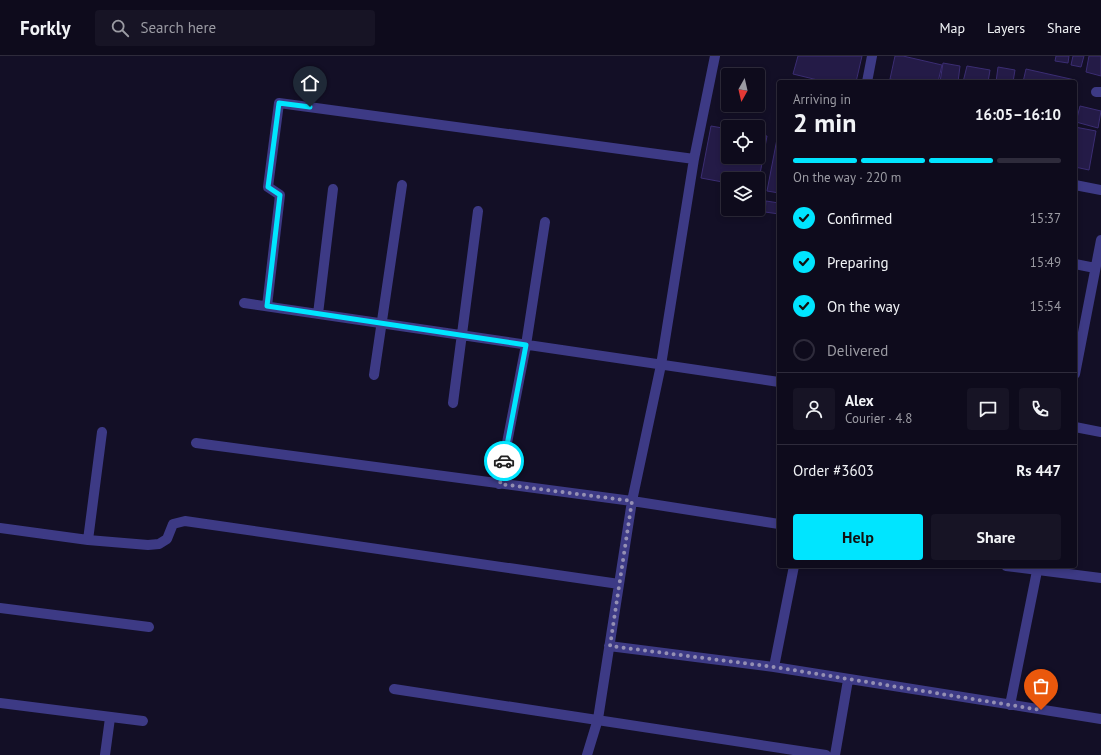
<!DOCTYPE html>
<meta charset="utf-8">
<style>
body{margin:0;font-family:"PT Sans",sans-serif;background:#171425;color:#f1f3f6;height:100vh;display:flex;flex-direction:column;font-size:15px;white-space:nowrap}
*{box-sizing:border-box;margin:0}
p{font-size:13px;color:#9b9ba3}
.icon{flex:none;width:22px;height:22px;fill:none;stroke:currentColor;stroke-width:2;stroke-linecap:round;stroke-linejoin:round}
.map{position:relative;flex:1;overflow:hidden}
.details{position:absolute;left:777px;top:24px;width:300px;height:488px;display:flex;flex-direction:column;background:#0e0b1c;border-radius:4px;box-shadow:0 2px 6px #0003,0 0 0 1px #2e2b3b}
.details>*{flex:none}
.needle{width:26px;rotate:188deg}
.controls{position:absolute;left:721px;top:12px;display:grid;gap:8px}
.controls a{display:grid;place-items:center;width:44px;height:44px;border-radius:4px;background:#0e0b1c;box-shadow:0 2px 6px #0003,0 0 0 1px #2e2b3b;font-size:20px}
.pin{position:absolute;display:grid;place-items:center;width:34px;height:34px;color:#fff;margin:-41px -17px;border-radius:50% 50% 50% 0;rotate:-45deg;box-shadow:0 0 4px #0007}
.pin .icon{rotate:45deg}
.courier{position:absolute;display:grid;place-items:center;width:40px;height:40px;margin:-20px;border:3px solid #00e5ff;border-radius:50%;background:#fff;color:#222;box-shadow:0 1px 5px #0007}
.headline em{font-style:normal;font-weight:600}
.headline div{display:flex;flex-direction:column-reverse}
.headline{display:flex;align-items:center;justify-content:space-between;height:68px;padding:0 16px}
h1{font-size:26px;font-weight:600;line-height:30px}
.bar{display:grid;grid-template-columns:repeat(4,1fr);gap:6px 4px;align-content:center;height:48px;padding:0 16px}
.bar i{height:5px;border-radius:3px;background:#2e2b3b}
.bar .current{background:#00e5ff}
.bar p{grid-column:span 4}
.line{display:flex;align-items:center;gap:10px;padding:0 16px;border-top:1px solid #2e2b3b}
.line div{flex:1}
.round{display:grid;place-items:center;flex:none;width:42px;height:42px;border-radius:4px;background:#171425}
ol{padding:0 16px;list-style:none}
li{display:flex;align-items:center;gap:12px;height:44px}
li p{margin-inline-start:auto}
li .icon{padding:4px;border-radius:50%;background:#00e5ff;color:#111;stroke-width:4}
li:last-child{color:#9b9ba3}
li i{width:22px;height:22px;border:2px solid #2e2b3b;border-radius:50%}
.primary-button{display:flex;gap:8px;margin-top:auto;padding:8px 16px}
.primary-button a{flex:1;height:46px;border-radius:4px;background:#00e5ff;color:#111;font-size:16px;font-weight:600;line-height:46px;text-align:center}
.primary-button a+a{background:#171425;color:#f1f3f6}
header{display:flex;align-items:center;gap:24px;box-sizing:border-box;height:56px;padding:0 20px;background:#0e0b1c;border-bottom:1px solid #2e2b3b}
header strong{font-size:19px}
nav{display:flex;gap:22px;margin-inline-start:auto;font-size:14px}
.search{width:280px;height:36px;background:#171425;display:flex;align-items:center;gap:10px;box-sizing:border-box;padding:0 14px;border-radius:4px;color:#9b9ba3;font-size:15px}
.map>svg:first-child{display:block}
</style>
<header>
<strong>Forkly</strong>
<div class="search"><svg class="icon" aria-label="search" viewBox="0 0 24 24"><circle cx="10" cy="10" r="6"/><path d="M15 15l6 6"/></svg>Search here</div>
<nav><a>Map</a><a>Layers</a><a>Share</a></nav>
</header>
<div class="map">
<svg width="1101" height="699" viewBox="0 0 1101 699">
<rect width="100%" height="100%" fill="#130f26"/>
<path fill="#241b47" stroke="#3b2d73" d="M798,0H862L856,26H826L793,18Z
M895,0H903L942,9L938,26H904L890,23Z
M1056,0H1069L1068,7L1055,5Z
M1073,0H1084L1081,11L1071,9Z
M1089,0H1101V20L1086,16Z
M943,7L960,10L958,26H940Z
M967,10L990,14L988,26H963Z
M998,11L1015,14L1013,26H996Z
M1026,13L1075,24V26H1023Z
M724,32L728,33V48L721,46Z
M733,49H753L752,53Z
M1080,50L1101,55L1098,72L1076,66Z
M711,70L728,73V101H758V79L767,80L758,129V123H728V127L701,122Z
M1075,71L1096,75L1089,114L1075,111Z
M777,83L779,84V137L767,135Z
M766,145L779,147V158L765,156Z"/>
<g fill="none" stroke-linecap="round" stroke-linejoin="round">
<path stroke="#3d3a85" stroke-width="10" d="M867,26L872,0
M1096,36H1101
M1075,129L1101,134
M1075,208L1095,212
M244,247L779,326
M267,250L280,139L268,131L279,47L694,103
M318,258L333,133
M1075,318L1101,184
M374,319L402,129
M453,347L478,155
M1075,371L1101,376
M196,387L632,445L779,468
M499,428L526,289L545,166
M0,472L88,484L148,489L159,488L167,483L173,468L185,465L619,528
M88,484L102,376
M1006,510L1101,522
M0,552L149,571
M609,590L774,611L1101,663
M774,611L794,510
M394,633L826,699
M0,647L143,665
M1010,649L1038,510
M105,699L110,662
M587,699L598,663L632,445L661,309L694,103L715,0
M835,699L848,624"/>
</g>
<g fill="none" stroke-linecap="round" stroke-linejoin="round">
<path stroke="#948fb3" stroke-width="4" stroke-dasharray="0 7.2" d="M504,405L500,428L632,445L610,590L774,611L1041,654"/>
<path stroke="#00e5ff" stroke-width="5" d="M310,51L279,47L268,131L280,139L267,250L526,289L504,405"/>
</g>
</svg>
<div class="controls">
<a><svg class="needle" viewBox="-14 -14 28 28"><path d="M0-13l5 13h-10z" fill="#e53935"/><path d="M0 13l5-13h-10z" fill="#9b9ba3"/></svg></a>
<a><svg class="icon" aria-label="locate" viewBox="0 0 24 24"><circle cx="12" cy="12" r="6"/><path d="M12 2v4M12 18v4M2 12h4M18 12h4"/></svg></a>
<a><svg class="icon" aria-label="layers" viewBox="0 0 24 24"><path d="M12 4l9 5-9 5-9-5zM3 14l9 5 9-5"/></svg></a>
</div>
<div class="pin" style="left:1041px;top:654px;background:#ea580c"><svg class="icon" aria-label="bag" viewBox="0 0 24 24"><path d="M5 8h14l-1 12H6zM9 8a3 3 0 0 1 6 0"/></svg></div>
<div class="pin" style="left:310px;top:51px;background:#1f2937"><svg class="icon" aria-label="home" viewBox="0 0 24 24"><path d="M3 11l9-7 9 7M6 9v11h12V9"/></svg></div>
<div class="courier" style="left:504px;top:405px"><svg class="icon" aria-label="car" viewBox="0 0 24 24"><path d="M5 17H2v-5l4-1 3-4h7l3 4 3 1v5h-3M9 17h6M6 11h13"/><circle cx="7" cy="17" r="2"/><circle cx="17" cy="17" r="2"/></svg></div>
<section class="details">
<div class="headline"><div><h1>2 min</h1><p>Arriving in</p></div><em>16:05–16:10</em></div>
<div class="bar"><i class="current"></i><i class="current"></i><i class="current"></i><i></i><p>On the way · 220 m</p></div>
<ol>
<li><svg class="icon" aria-label="check" viewBox="0 0 24 24"><path d="M5 12l5 5 9-10"/></svg>Confirmed<p>15:37</p></li>
<li><svg class="icon" aria-label="check" viewBox="0 0 24 24"><path d="M5 12l5 5 9-10"/></svg>Preparing<p>15:49</p></li>
<li><svg class="icon" aria-label="check" viewBox="0 0 24 24"><path d="M5 12l5 5 9-10"/></svg>On the way<p>15:54</p></li>
<li><i></i>Delivered</li>
</ol>
<div class="line" style="height:72px"><a class="round"><svg class="icon" aria-label="person" viewBox="0 0 24 24"><circle cx="12" cy="8" r="4"/><path d="M4 21q1-7 8-7t8 7"/></svg></a><div><b>Alex</b><p>Courier · 4.8</p></div><a class="round"><svg class="icon" aria-label="chat" viewBox="0 0 24 24"><path d="M4 5h16v11H9l-5 4z"/></svg></a><a class="round"><svg class="icon" aria-label="phone" viewBox="0 0 24 24"><path d="M5 4h4l2 5-3 2q2 4 5 5l2-3 5 2v4C11 20 4 13 5 4z"/></svg></a></div>
<div class="line" style="height:52px"><div>Order #3603</div><b>Rs 447</b></div>
<div class="primary-button"><a>Help</a><a>Share</a></div>
</section>
</div>
